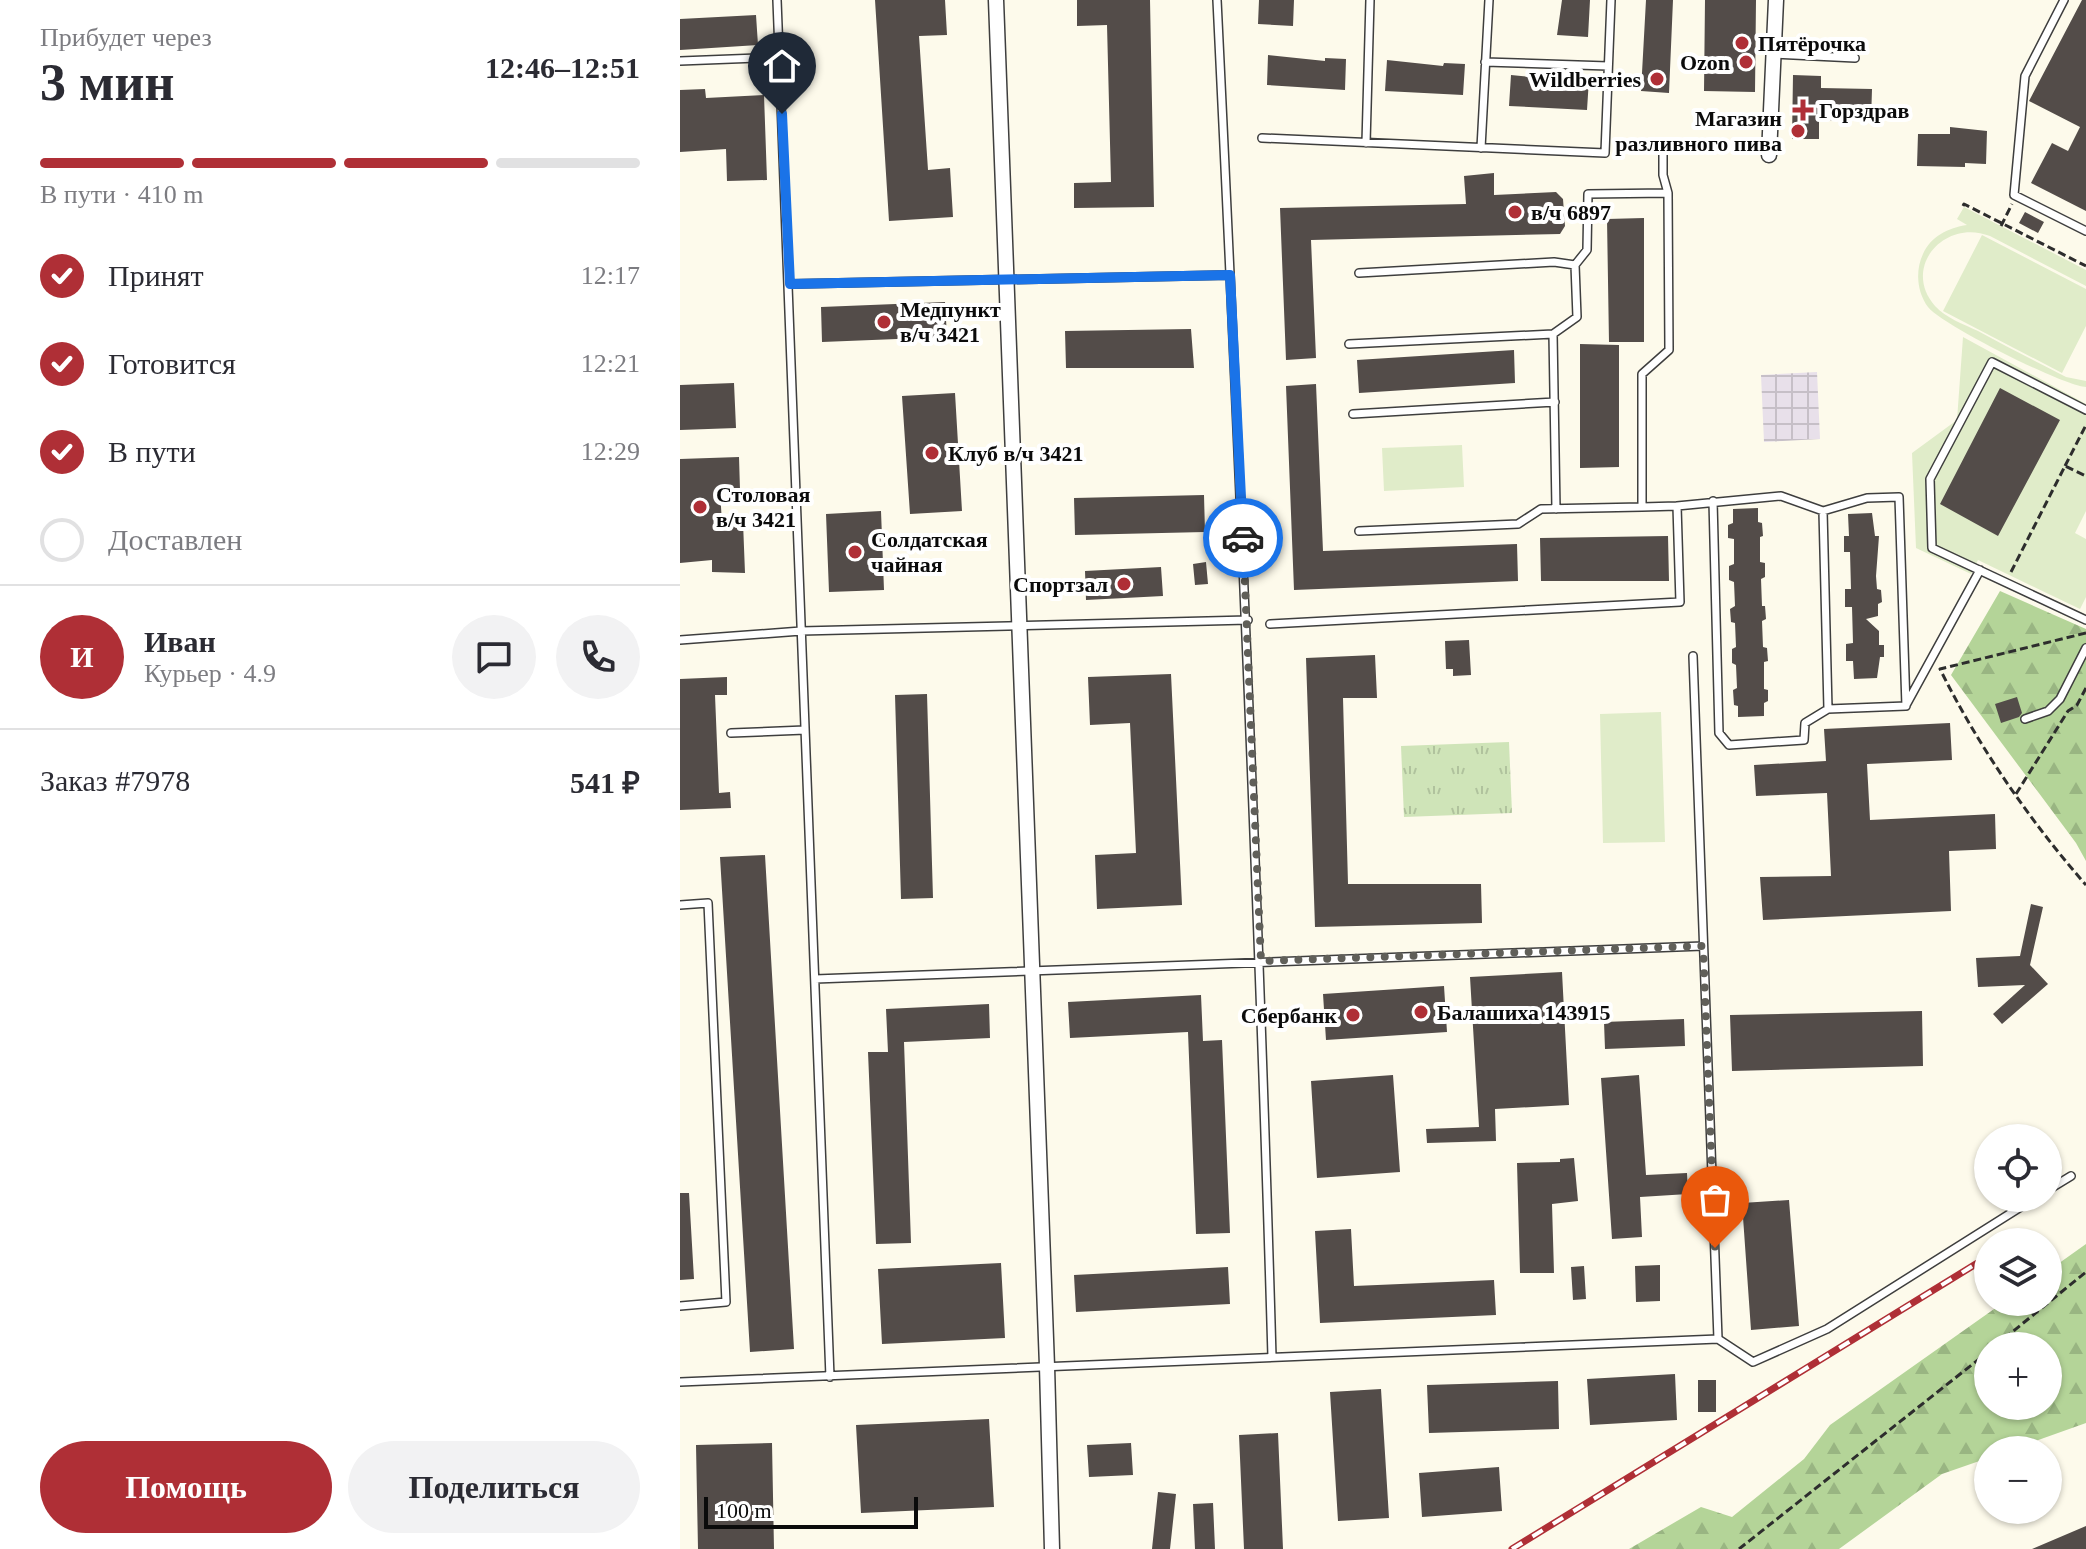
<!DOCTYPE html>
<html lang="ru">
<meta charset="utf-8">
<style>
body{margin:0;font-family:Georgia,serif;background:#f2f2f3;color:#2b2b33;height:100vh;display:flex;flex-direction:column;font-size:30px;white-space:nowrap}
*{box-sizing:border-box;margin:0}
p{font-size:26px;color:#7c7c81}
.icon{flex:none;width:44px;height:44px;fill:none;stroke:currentColor;stroke-width:2;stroke-linecap:round;stroke-linejoin:round}
.map{position:relative;flex:1;overflow:hidden}
.sheet{display:flex;flex-direction:column;background:#fff;width:680px}
.sheet>*{flex:none}
.fabs{position:absolute;left:1294px;top:1124px;display:grid;gap:16px}
.fabs a{display:grid;place-items:center;width:88px;height:88px;border-radius:50%;background:#fff;box-shadow:0 2px 6px #0004;font-size:40px}
.scale{position:absolute;left:24px;bottom:20px;width:214px;box-sizing:border-box;padding-left:8px;border:4px solid #0b0b0b;border-top:0;font-size:22px;line-height:28px;white-space:nowrap;color:#0b0b0b;-webkit-text-stroke:6px #fff;paint-order:stroke}
.pin{position:absolute;display:grid;place-items:center;width:68px;height:68px;color:#fff;margin:-82px -34px;border-radius:50% 50% 50% 0;rotate:-45deg;box-shadow:0 0 8px #0007}
.pin .icon{rotate:45deg}
.courier{position:absolute;display:grid;place-items:center;width:80px;height:80px;margin:-40px;border:6px solid #1a73e8;border-radius:50%;background:#fff;color:#222;box-shadow:0 2px 10px #0007}
.summary em{font-style:normal;font-weight:600}
.summary div{display:flex;flex-direction:column-reverse}
.summary{display:flex;align-items:center;justify-content:space-between;height:136px;padding:0 40px}
h1{font-size:52px;font-weight:600;line-height:60px}
.bar{display:grid;grid-template-columns:repeat(4,1fr);gap:12px 8px;align-content:center;height:96px;padding:0 40px}
.bar i{height:10px;border-radius:6px;background:#e1e1e2}
.bar .on{background:#af2f36}
.bar p{grid-column:span 4}
.line{display:flex;align-items:center;gap:20px;padding:0 40px;border-top:2px solid #e1e1e2}
.line div{flex:1}
.round{display:grid;place-items:center;flex:none;width:84px;height:84px;border-radius:42px;background:#f2f2f3}
ol{padding:0 40px;list-style:none}
li{display:flex;align-items:center;gap:24px;height:88px}
li p{margin-inline-start:auto}
li .icon{padding:8px;border-radius:50%;background:#af2f36;color:#fff;stroke-width:4}
li:last-child{color:#7c7c81}
li i{width:44px;height:44px;border:4px solid #e1e1e2;border-radius:50%}
.button{display:flex;gap:16px;margin-top:auto;padding:16px 40px}
.button a{flex:1;height:92px;border-radius:48px;background:#af2f36;color:#fff;font-size:32px;font-weight:600;line-height:92px;text-align:center}
.button a+a{background:#f2f2f3;color:#2b2b33}
main{display:flex;flex:1;min-height:0}
.map>svg:first-child{display:block}
</style>
<main>
<section class="sheet">
<div class="summary"><div><h1>3 мин</h1><p>Прибудет через</p></div><em>12:46–12:51</em></div>
<div class="bar"><i class="on"></i><i class="on"></i><i class="on"></i><i></i><p>В пути · 410 m</p></div>
<ol>
<li><svg class="icon" aria-label="check" viewBox="0 0 24 24"><path d="M5 12l5 5 9-10"/></svg>Принят<p>12:17</p></li>
<li><svg class="icon" aria-label="check" viewBox="0 0 24 24"><path d="M5 12l5 5 9-10"/></svg>Готовится<p>12:21</p></li>
<li><svg class="icon" aria-label="check" viewBox="0 0 24 24"><path d="M5 12l5 5 9-10"/></svg>В пути<p>12:29</p></li>
<li><i></i>Доставлен</li>
</ol>
<div class="line" style="height:144px"><b class="round" style="background:#af2f36;color:#fff">И</b><div><b>Иван</b><p>Курьер · 4.9</p></div><a class="round"><svg class="icon" aria-label="chat" viewBox="0 0 24 24"><path d="M4 5h16v11H9l-5 4z"/></svg></a><a class="round"><svg class="icon" aria-label="phone" viewBox="0 0 24 24"><path d="M5 4h4l2 5-3 2q2 4 5 5l2-3 5 2v4C11 20 4 13 5 4z"/></svg></a></div>
<div class="line" style="height:104px"><div>Заказ #7978</div><b>541 ₽</b></div>
<div class="button"><a>Помощь</a><a>Поделиться</a></div>
</section>
<div class="map">
<svg width="1406" height="1549" viewBox="0 0 1406 1549">
<defs>
<pattern id="industrial-grid" width="8" height="8" patternUnits="userSpaceOnUse" patternTransform="scale(2)"><rect width="8" height="8" fill="#e8e0ea"/><path d="M0 4h8M4 0v8" fill="none" stroke="#c6bfc7"/></pattern>
<pattern id="forest-firs" width="22" height="20" patternUnits="userSpaceOnUse" patternTransform="scale(2)"><rect width="22" height="20" fill="#b4d498"/><path d="M5 1l3.5 6h-7zM16 11l3.5 6h-7z" fill="#99b582"/></pattern>
<pattern id="park-tufts" width="24" height="20" patternUnits="userSpaceOnUse" patternTransform="scale(2)"><rect width="24" height="20" fill="#cfe4b8"/><path d="M3 7l-1-3M5 7V3M7 7l1-3M15 17l-1-3M17 17v-4M19 17l1-3" fill="none" stroke="#b0c29d"/></pattern>
</defs>
<rect width="100%" height="100%" fill="#fdfaeb"/>
<path fill="url(#industrial-grid)" d="M1137,372L1140,439L1084,442L1081,375Z"/>
<path fill="url(#forest-firs)" fill-rule="evenodd" d="M1320,591L1406,629V861L1396,843L1271,675Z
M1406,1244V1423L1330,1450H1308V1458L1262,1474L1159,1549H949L1021,1507L1052,1517L1124,1459L1150,1425L1324,1302H1368V1271ZM1308,1346H1368V1406H1308Z"/>
<path fill="url(#park-tufts)" d="M829,742L832,813L724,817L721,746Z"/>
<path fill="#e0ecc9" d="M1284,207L1406,270V286L1310,236C1265,218 1221,267 1255,306C1266,318 1283,324 1298,331C1327,347 1357,362 1386,377L1406,381V387C1383,386 1262,325 1248,307C1237,292 1235,271 1243,254C1251,236 1268,228 1287,225L1277,219Z
M1302,235L1406,289V326L1382,373L1263,311Z
M1283,337L1406,404V511L1395,533L1406,539V597L1400,609L1298,560L1291,574L1236,548L1232,453L1277,420Z
M782,445L784,487L704,491L702,448Z
M981,712L985,842L923,843L920,714Z"/>
<path fill="#534c49" d="M195,0H265L267,35L239,36L248,170L270,168L273,217L209,221Z
M397,0H470L474,207L394,208V183L431,182L427,25L397,26Z
M579,0H614L613,26L578,24Z
M882,0H910L908,37L877,35Z
M966,0H993L989,93L961,91Z
M1025,0H1076L1075,92L1024,91Z
M1402,0H1406V211L1351,183L1372,143L1388,151L1400,127L1349,101Z
M76,15L78,45L0,50V19Z
M588,55L645,61V58L666,59L665,90L587,85Z
M707,60L763,66L764,63L785,64L783,95L705,91Z
M831,75L887,81L888,78L909,79L907,110L829,106Z
M1113,75L1141,76V88L1192,89L1191,121L1139,120V139H1112Z
M25,89L26,98L84,95L87,180L47,181L46,149L0,152V90Z
M1270,127L1307,131L1306,164L1285,163V167L1237,166L1238,134H1270Z
M814,173V195L876,192L883,199L885,226L880,234L631,240L636,358L606,360L600,208L786,204L784,176Z
M1345,212L1364,222L1358,233L1339,223Z
M964,218V342H929L927,219Z
M265,302L267,337L142,342L141,307Z
M511,329L514,368H386L385,331Z
M900,344L939,345V467L900,468Z
M834,350L835,383L679,393L677,360Z
M54,383L56,428L0,430V385Z
M636,384L643,551L837,544L838,581L614,590L606,386Z
M1320,388L1380,420L1318,536L1260,504Z
M275,393L282,511L230,514L222,396Z
M59,457L60,490L40,491L42,523L63,522L65,573L32,572V560L0,563V459Z
M524,495L525,532L395,535L394,498Z
M1078,508V522L1082,523L1083,536L1080,537V562L1085,563V577L1081,579L1082,606H1085L1086,619L1082,621L1083,647L1087,648L1088,661L1084,662V689L1088,690V701L1084,703V716L1058,717V706L1054,705L1053,690L1057,688L1056,665L1052,663V649L1056,647L1055,623L1051,622L1050,609L1055,606L1054,582L1049,580V566L1054,564V539L1048,538V525L1053,523V509Z
M201,511L204,590L149,592L146,514Z
M1192,513L1195,536H1199L1196,576L1197,589L1201,590L1202,602L1198,604V616L1186,619L1199,631V645H1204V657H1200L1197,678L1174,679L1173,661H1166V644L1173,643L1172,607H1165V589H1171L1170,552H1164V536H1169L1168,514Z
M988,536L989,581H861L860,538Z
M526,562L528,584L515,585L513,564Z
M481,567L483,596L406,600L405,571Z
M789,640L791,675L773,676V669H766L765,641Z
M695,655L697,698H663L668,884H801L802,923L635,927L626,658Z
M491,674L502,905L417,909L415,855L456,853L450,723L410,725L408,677Z
M47,677V695H35L39,793L50,792L51,808L0,810V679Z
M247,694L253,898L221,899L215,695Z
M1337,697L1342,713L1339,717L1321,723L1315,704Z
M1270,723L1272,760L1187,764L1190,820L1315,814L1316,849L1269,851L1271,911L1083,920L1080,877L1151,876L1147,793L1076,796L1074,765L1146,761L1144,729Z
M85,855L114,1349L70,1352L40,857Z
M1351,904L1363,907L1350,965L1368,984L1322,1024L1313,1014L1345,985L1298,987L1296,958L1340,956Z
M882,972L889,1105L815,1109L816,1141L747,1143L746,1129L799,1127L790,977Z
M764,986L767,1032L646,1040L643,994Z
M521,995L523,1041L542,1040L550,1233L516,1234L508,1032L390,1038L388,1002Z
M309,1004L310,1038L224,1042L231,1243L196,1244L188,1052H208L206,1009Z
M1242,1011L1243,1066L1052,1071L1050,1015Z
M1004,1019L1005,1046L925,1049L924,1022Z
M713,1075L720,1172L637,1178L631,1081Z
M959,1075L966,1175L1007,1173L1008,1194L960,1197L962,1237L932,1239L921,1078Z
M894,1158L898,1201L872,1204L874,1273H840L837,1163L880,1162V1159Z
M0,1193H9L14,1279L0,1280Z
M1109,1200L1119,1326L1071,1330L1062,1203Z
M671,1229L674,1286L814,1280L816,1315L640,1323L635,1231Z
M321,1263L325,1338L202,1344L198,1269Z
M980,1265V1301L956,1302L955,1266Z
M904,1266L906,1299L893,1300L891,1267Z
M548,1267L550,1304L396,1312L394,1275Z
M995,1374L997,1420L910,1425L907,1379Z
M1018,1380H1036V1412H1018Z
M878,1381L879,1429L749,1433L747,1385Z
M701,1389L709,1518L658,1521L650,1392Z
M309,1419L314,1507L181,1513L176,1425Z
M598,1433L603,1549H564L559,1435Z
M92,1443L94,1549H18L16,1445Z
M451,1443L453,1475L409,1477L407,1445Z
M819,1467L822,1511L742,1517L739,1473Z
M478,1492L496,1494L490,1549H472Z
M533,1503L535,1549H515L513,1504Z
M1406,1526V1549H1352Z"/>
<g fill="none" stroke-linecap="round" stroke-linejoin="round">
<defs>
<path id="lane" d="M97,0L150,1377
M537,0C559,452 579,904 592,1357
M1384,0L1345,76L1334,195L1406,231
M1094,54L1175,58
M0,61L100,57
M805,62L928,66
M582,138L925,153L931,0
M686,143L690,0
M801,148L809,0
M679,273L874,262L895,265
M110,284L550,275
M669,344L873,334
M1406,410L1312,362L1250,479L1252,548L1406,620
M673,414L875,402
M997,506L1101,496L1143,511L1187,498L1219,497L1226,706L1148,709L1125,723L1124,740L1049,745L1039,733L1033,501
M876,509L873,334L897,317L895,265L907,250L908,194L988,193
M1143,511L1148,709
M679,531L838,524L861,509L962,507
M590,624L1000,602L997,506L962,507V374L989,350L988,193L983,175V153
M0,640L121,631L568,620
M1226,705L1300,570
M1345,719L1368,711L1380,699L1406,648
M51,733L125,730
M0,905L28,903L46,1302L0,1306
M135,979L1023,946
M1368,1190L1391,1176
M1038,1339L1073,1362L1147,1329L1355,1198
M0,1382L1038,1339L1013,656"/>
<path id="street" d="M316,0L367,1366L372,1549
M1089,155L1096,0"/>
</defs>
<use href="#lane" stroke="#3e3e3e" stroke-width="10"/>
<use href="#street" stroke="#3e3e3e" stroke-width="17"/>
<path stroke="#2d2d2d" stroke-width="3" stroke-dasharray="8 4" stroke-linecap="butt" d="M1283,206L1284,204L1406,266
M1321,226L1332,204
M1385,466L1406,425
M1331,572L1385,466L1406,476
M1406,633L1260,669C1298,746 1350,821 1406,885
M1336,794L1388,711L1397,705L1406,688
M1315,1346L1406,1272
M1059,1549L1308,1352"/>
<use href="#lane" stroke="#fff" stroke-width="7"/>
<use href="#street" stroke="#fff" stroke-width="14"/>
<defs>
<path id="rail" d="M832,1549L1304,1259"/>
</defs>
<use href="#rail" stroke="#af2f36" stroke-width="7"/>
<use href="#rail" stroke="#fff" stroke-width="4" stroke-dasharray="12" stroke-linecap="butt"/>
</g>
<g fill="none" stroke-linecap="round" stroke-linejoin="round">
<path stroke="#605f59" stroke-width="8" stroke-dasharray="0 14.4" d="M563,538L581,961L1023,946L1035,1248"/>
<path stroke="#1a73e8" stroke-width="10" d="M102,114L110,284L550,275L563,538"/>
</g>
<g fill="#af2f36" stroke="#fff" stroke-width="3">
<circle cx="1062" cy="43" r="8"/>
<circle cx="1066" cy="62" r="8"/>
<circle cx="977" cy="79" r="8"/>
<path d="M1119 98h8v8h8v8h-8v8h-8v-8h-8v-8h8z"/>
<circle cx="1118" cy="131" r="8"/>
<circle cx="835" cy="212" r="8"/>
<circle cx="204" cy="322" r="8"/>
<circle cx="252" cy="453" r="8"/>
<circle cx="20" cy="507" r="8"/>
<circle cx="175" cy="552" r="8"/>
<circle cx="444" cy="584" r="8"/>
<circle cx="741" cy="1012" r="8"/>
<circle cx="673" cy="1015" r="8"/>
</g>
<g text-anchor="middle" dominant-baseline="central" stroke-width="8" stroke-linejoin="round" paint-order="stroke">
<g font-size="22" font-weight="bold" fill="#0b0b0b" stroke="#fff" text-anchor="start">
<text x="1078" y="43">Пятёрочка</text>
<text x="1050" y="62" text-anchor="end">Ozon</text>
<text x="961" y="79" text-anchor="end">Wildberries</text>
<text x="1139" y="110">Горздрав</text>
<text x="1102" y="118" text-anchor="end">Магазин<tspan x="1102" dy="25">разливного пива</tspan></text>
<text x="851" y="212">в/ч 6897</text>
<text x="220" y="309">Медпункт<tspan x="220" dy="25">в/ч 3421</tspan></text>
<text x="268" y="453">Клуб в/ч 3421</text>
<text x="36" y="494">Столовая<tspan x="36" dy="25">в/ч 3421</tspan></text>
<text x="191" y="539">Солдатская<tspan x="191" dy="25">чайная</tspan></text>
<text x="428" y="584" text-anchor="end">Спортзал</text>
<text x="757" y="1012">Балашиха 143915</text>
<text x="657" y="1015" text-anchor="end">Сбербанк</text>
</g>
</g>
</svg>
<div class="fabs">
<a><svg class="icon" aria-label="locate" viewBox="0 0 24 24"><circle cx="12" cy="12" r="6"/><path d="M12 2v4M12 18v4M2 12h4M18 12h4"/></svg></a>
<a><svg class="icon" aria-label="layers" viewBox="0 0 24 24"><path d="M12 4l9 5-9 5-9-5zM3 14l9 5 9-5"/></svg></a>
<a>+</a>
<a>−</a>
</div>
<div class="scale">100 m</div>
<div class="pin" style="left:1035px;top:1248px;background:#ea580c"><svg class="icon" aria-label="bag" viewBox="0 0 24 24"><path d="M5 8h14l-1 12H6zM9 8a3 3 0 0 1 6 0"/></svg></div>
<div class="pin" style="left:102px;top:114px;background:#1f2937"><svg class="icon" aria-label="home" viewBox="0 0 24 24"><path d="M3 11l9-7 9 7M6 9v11h12V9"/></svg></div>
<div class="courier" style="left:563px;top:538px"><svg class="icon" aria-label="car" viewBox="0 0 24 24"><path d="M5 17H2v-5l4-1 3-4h7l3 4 3 1v5h-3M9 17h6M6 11h13"/><circle cx="7" cy="17" r="2"/><circle cx="17" cy="17" r="2"/></svg></div>
</div>
</main>
